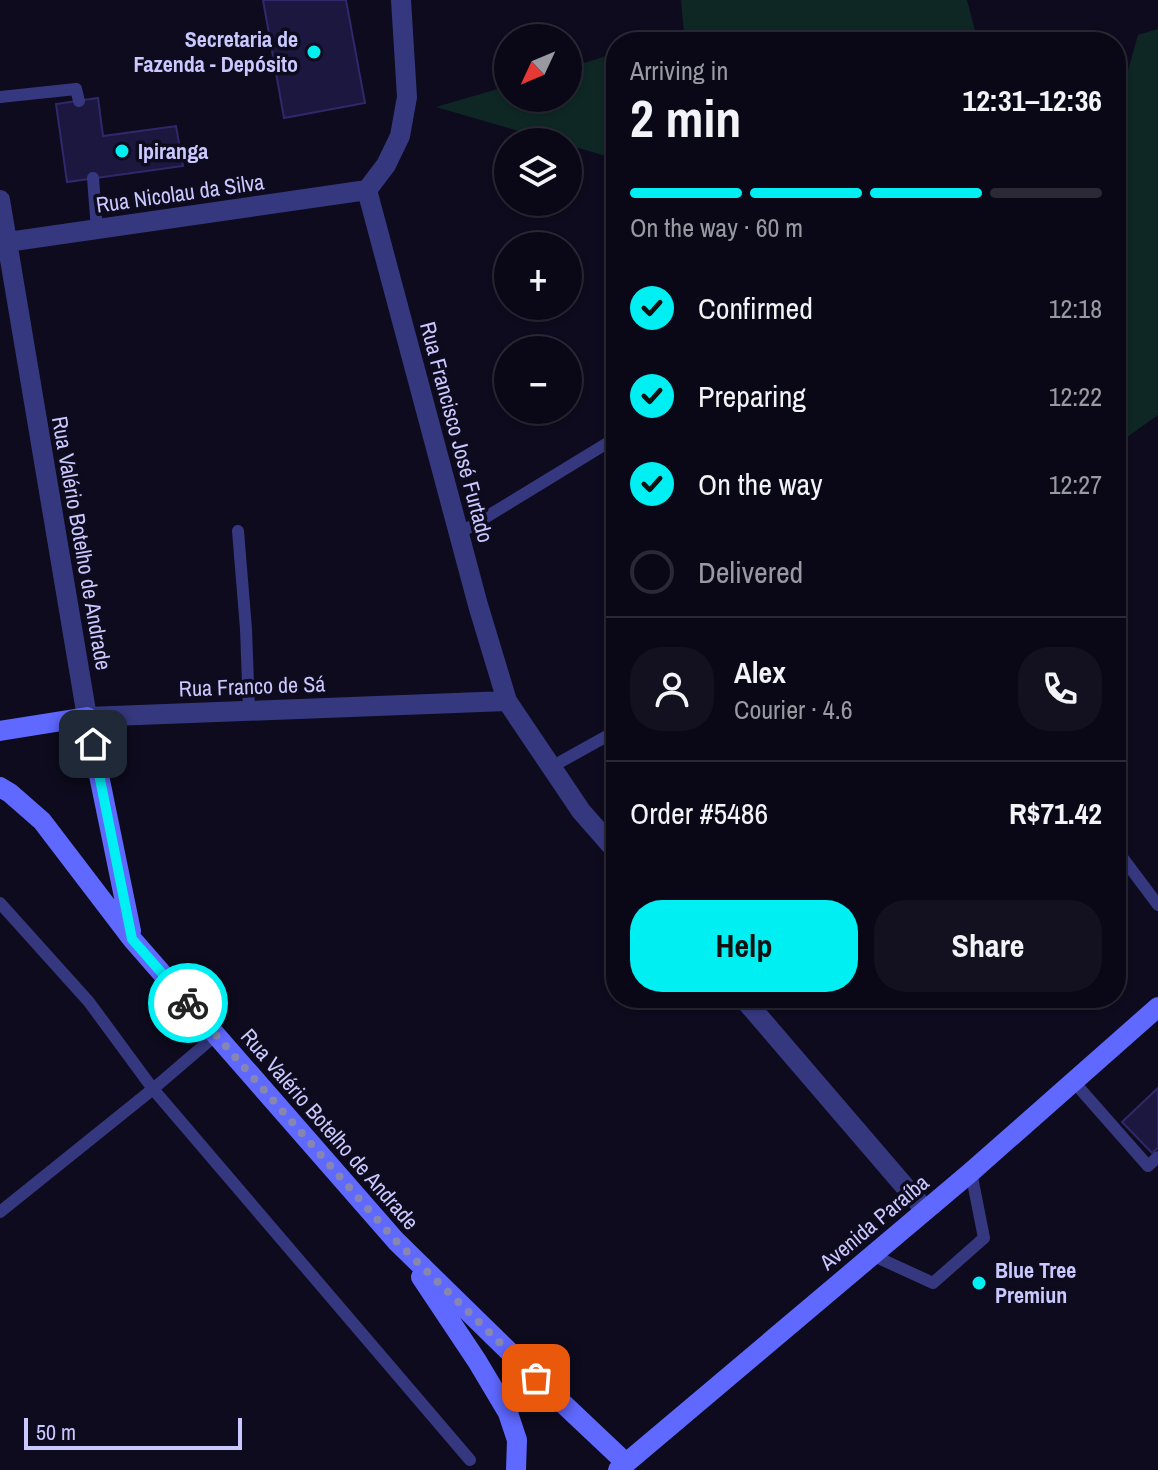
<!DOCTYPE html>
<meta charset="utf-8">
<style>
body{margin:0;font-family:"Archivo Narrow",sans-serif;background:#13111f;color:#f1f3f6;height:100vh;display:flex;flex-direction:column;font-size:30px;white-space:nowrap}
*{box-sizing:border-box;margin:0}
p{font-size:26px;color:#999aa1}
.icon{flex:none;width:44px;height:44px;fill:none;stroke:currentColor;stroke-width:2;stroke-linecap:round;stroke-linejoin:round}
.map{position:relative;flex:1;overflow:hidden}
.drawer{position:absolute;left:606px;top:32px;width:520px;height:976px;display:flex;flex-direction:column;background:#0a0816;border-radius:32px;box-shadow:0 2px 6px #0004,0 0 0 2px #2a2935}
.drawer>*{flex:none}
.needle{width:52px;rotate:226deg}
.tools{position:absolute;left:494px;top:24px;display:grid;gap:16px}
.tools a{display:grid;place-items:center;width:88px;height:88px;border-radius:50%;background:#0a0816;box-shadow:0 2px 6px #0004,0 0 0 2px #2a2935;font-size:40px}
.scale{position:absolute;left:24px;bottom:20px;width:218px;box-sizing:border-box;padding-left:8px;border:4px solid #c9c8ff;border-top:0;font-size:22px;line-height:28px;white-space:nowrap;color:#c9c8ff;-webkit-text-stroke:6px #0d0b1d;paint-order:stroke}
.pin{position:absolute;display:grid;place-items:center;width:68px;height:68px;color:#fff;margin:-34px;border-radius:16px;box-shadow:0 4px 12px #0006}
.courier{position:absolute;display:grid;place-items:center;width:80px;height:80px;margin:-40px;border:6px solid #00eff3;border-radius:50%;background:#fff;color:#222;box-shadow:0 2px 10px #0007}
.summary em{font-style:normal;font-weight:700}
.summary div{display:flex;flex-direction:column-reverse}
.summary{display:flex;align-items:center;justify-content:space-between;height:136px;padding:0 24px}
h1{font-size:52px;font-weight:700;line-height:60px}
.bar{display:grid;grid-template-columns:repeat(4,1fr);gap:12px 8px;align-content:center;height:96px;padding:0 24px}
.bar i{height:10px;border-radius:6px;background:#2a2935}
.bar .selected{background:#00eff3}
.bar p{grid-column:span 4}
.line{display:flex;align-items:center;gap:20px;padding:0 24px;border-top:2px solid #2a2935}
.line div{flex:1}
.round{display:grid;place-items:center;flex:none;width:84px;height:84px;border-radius:32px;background:#13111f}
ol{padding:0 24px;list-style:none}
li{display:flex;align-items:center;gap:24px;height:88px}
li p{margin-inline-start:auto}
li .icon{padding:8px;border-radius:50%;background:#00eff3;color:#111;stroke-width:4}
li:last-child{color:#999aa1}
li i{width:44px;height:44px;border:4px solid #2a2935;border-radius:50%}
.cta{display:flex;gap:16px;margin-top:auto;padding:16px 24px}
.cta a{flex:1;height:92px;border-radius:32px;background:#00eff3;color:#111;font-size:32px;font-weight:700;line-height:92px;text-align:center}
.cta a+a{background:#13111f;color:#f1f3f6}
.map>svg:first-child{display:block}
</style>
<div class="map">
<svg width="1158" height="1470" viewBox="0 0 1158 1470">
<rect width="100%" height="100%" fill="#0d0b1d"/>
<path fill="#0e2724" d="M681,0H967L978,42H654L684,33Z
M1158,29V415L1116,445V113L1138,35Z
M616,53V159L568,145V142H556L436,107L508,86V98H568V68Z"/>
<path fill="#1c173f" stroke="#30286b" stroke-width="2" d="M263,0H346L365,103L284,118Z
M98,98L103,136L176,126L183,166L67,182L56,104Z
M1158,1088V1148L1152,1153L1122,1122Z"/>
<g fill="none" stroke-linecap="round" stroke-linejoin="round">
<path stroke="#35387e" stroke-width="12" d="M0,97L76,89L79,101
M93,178L97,230
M238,531L246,629L249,711
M460,533L609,442L616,440
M553,766L616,731
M1116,849L1158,905
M0,903L89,1002L153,1089L470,1460
M1074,1082L1148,1166L1158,1157
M0,1212L153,1089L216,1035
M872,1255L933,1283L984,1238L971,1172"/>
<path stroke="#35387e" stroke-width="20" d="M401,0L407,97L400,136L386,165L367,190L478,605L507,701L581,811L616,851
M0,243L367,190
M87,717L507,701
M743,998L925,1210"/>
<path stroke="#35387e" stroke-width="20" d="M0,200L87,717"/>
<path stroke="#5f68ff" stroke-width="20" d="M0,731L87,717L131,931
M0,787L10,793L42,821L132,939L396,1241L536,1378L626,1463
M421,1277L477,1361L508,1413L517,1440L516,1470
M618,1470L971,1172L1158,1007"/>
</g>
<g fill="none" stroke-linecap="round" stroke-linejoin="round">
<path stroke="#8786b0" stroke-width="8" stroke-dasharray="0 14.4" d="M188,1003L396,1241L536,1378"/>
<path stroke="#00eff3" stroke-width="10" d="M93,744L132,939L188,1003"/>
</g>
<g fill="#00eff3" stroke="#0d0b1d" stroke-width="3">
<circle cx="314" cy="52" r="8"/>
<circle cx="122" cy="151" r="8"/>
<circle cx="979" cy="1283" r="8"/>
</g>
<g text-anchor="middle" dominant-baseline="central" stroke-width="7" stroke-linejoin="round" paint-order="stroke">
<g font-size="22" font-weight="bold" fill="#c9c8ff" stroke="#0d0b1d" text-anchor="start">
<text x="298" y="39" text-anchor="end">Secretaria de<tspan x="298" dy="25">Fazenda - Depósito</tspan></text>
<text x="138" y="151">Ipiranga</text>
<text x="995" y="1270">Blue Tree<tspan x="995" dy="25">Premiun</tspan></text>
</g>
<g font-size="22" fill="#c9c8ff" stroke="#0d0b1d">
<text transform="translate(180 193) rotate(-8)">Rua Nicolau da Silva</text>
<text transform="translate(457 432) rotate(75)">Rua Francisco José Furtado</text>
<text transform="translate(82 543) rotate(80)">Rua Valério Botelho de Andrade</text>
<text transform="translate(252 686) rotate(-2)">Rua Franco de Sá</text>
<text transform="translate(330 1129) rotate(49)">Rua Valério Botelho de Andrade</text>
<text transform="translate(874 1222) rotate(-40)">Avenida Paraíba</text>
</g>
</g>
</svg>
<div class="tools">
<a><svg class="needle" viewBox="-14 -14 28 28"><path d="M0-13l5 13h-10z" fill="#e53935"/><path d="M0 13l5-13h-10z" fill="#999aa1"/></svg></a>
<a><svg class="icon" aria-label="layers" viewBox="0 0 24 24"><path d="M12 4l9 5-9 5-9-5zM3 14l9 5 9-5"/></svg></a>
<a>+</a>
<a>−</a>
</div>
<div class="scale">50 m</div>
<div class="pin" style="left:536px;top:1378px;background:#ea580c"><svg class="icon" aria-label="bag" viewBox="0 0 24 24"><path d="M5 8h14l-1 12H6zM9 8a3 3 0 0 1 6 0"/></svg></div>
<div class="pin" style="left:93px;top:744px;background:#1f2937"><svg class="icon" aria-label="home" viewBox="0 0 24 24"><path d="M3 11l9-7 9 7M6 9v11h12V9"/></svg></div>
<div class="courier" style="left:188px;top:1003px"><svg class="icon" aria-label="bike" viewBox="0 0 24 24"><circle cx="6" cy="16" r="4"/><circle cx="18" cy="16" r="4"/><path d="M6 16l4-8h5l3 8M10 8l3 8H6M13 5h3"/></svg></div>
<section class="drawer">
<div class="summary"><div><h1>2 min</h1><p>Arriving in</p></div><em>12:31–12:36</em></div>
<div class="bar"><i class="selected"></i><i class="selected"></i><i class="selected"></i><i></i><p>On the way · 60 m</p></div>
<ol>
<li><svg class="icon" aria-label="check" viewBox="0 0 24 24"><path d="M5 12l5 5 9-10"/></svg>Confirmed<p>12:18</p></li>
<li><svg class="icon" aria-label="check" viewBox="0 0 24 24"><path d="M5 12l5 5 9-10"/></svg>Preparing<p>12:22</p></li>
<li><svg class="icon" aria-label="check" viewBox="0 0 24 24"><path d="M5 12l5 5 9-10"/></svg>On the way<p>12:27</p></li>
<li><i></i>Delivered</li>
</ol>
<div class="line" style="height:144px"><a class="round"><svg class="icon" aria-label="person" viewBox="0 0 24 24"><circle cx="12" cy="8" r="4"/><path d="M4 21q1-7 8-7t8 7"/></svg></a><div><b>Alex</b><p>Courier · 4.6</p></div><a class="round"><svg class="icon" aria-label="phone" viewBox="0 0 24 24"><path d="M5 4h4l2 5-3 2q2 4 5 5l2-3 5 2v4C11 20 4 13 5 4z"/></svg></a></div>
<div class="line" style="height:104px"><div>Order #5486</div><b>R$71.42</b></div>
<div class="cta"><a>Help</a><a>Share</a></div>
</section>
</div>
